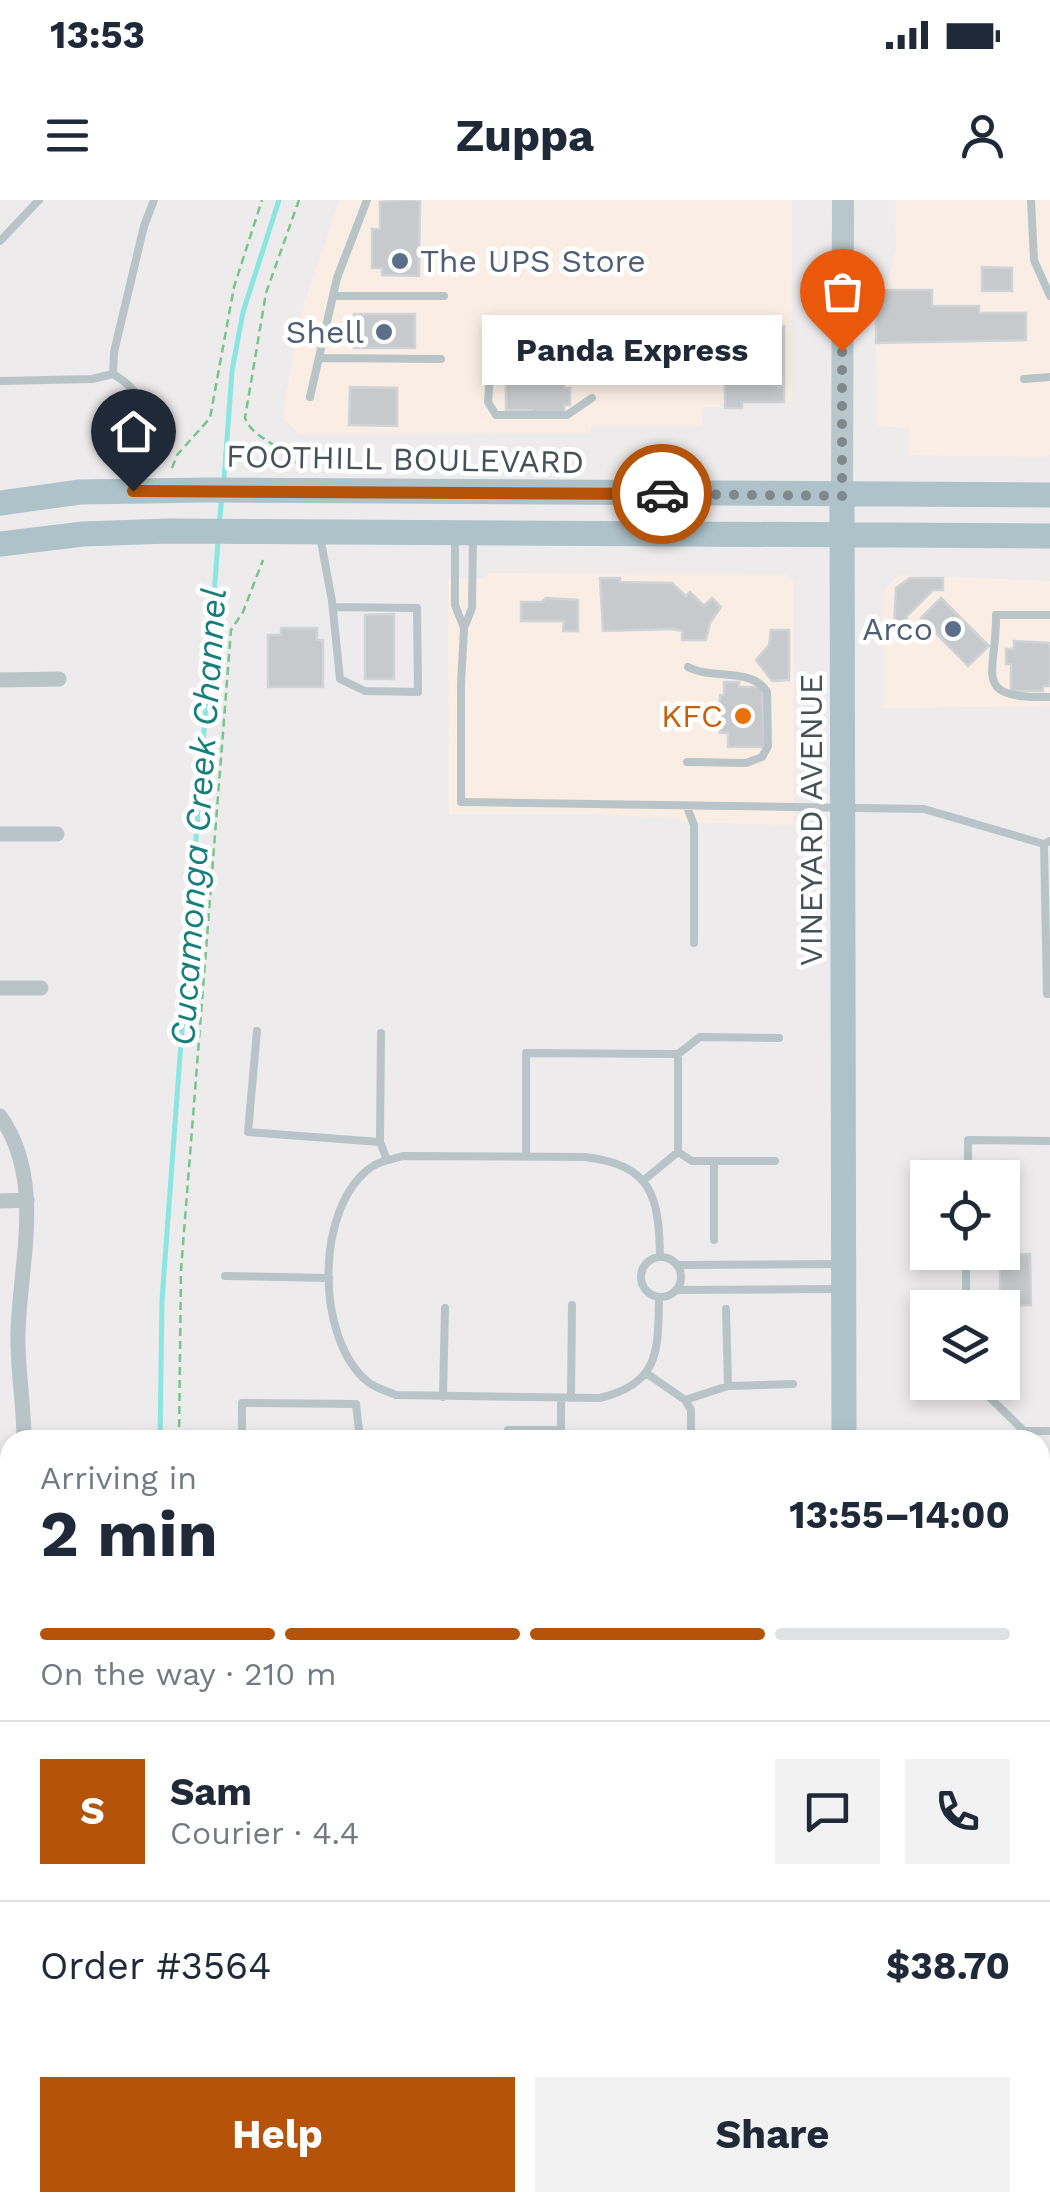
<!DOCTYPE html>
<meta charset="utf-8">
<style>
body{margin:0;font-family:"Work Sans",sans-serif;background:#f2f2f3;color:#1f2937;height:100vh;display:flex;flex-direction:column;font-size:38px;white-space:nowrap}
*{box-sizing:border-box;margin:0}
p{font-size:32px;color:#747a83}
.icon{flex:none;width:55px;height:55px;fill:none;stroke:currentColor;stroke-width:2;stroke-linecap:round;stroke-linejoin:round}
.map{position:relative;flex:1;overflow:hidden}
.panel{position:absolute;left:0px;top:1230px;width:1050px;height:782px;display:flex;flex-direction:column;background:#fff;border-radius:30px 30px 0 0;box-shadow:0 5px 15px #0003}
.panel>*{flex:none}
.tools{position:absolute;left:910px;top:960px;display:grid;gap:20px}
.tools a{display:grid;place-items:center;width:110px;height:110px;border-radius:0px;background:#fff;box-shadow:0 5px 15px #0003;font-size:50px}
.pin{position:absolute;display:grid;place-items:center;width:85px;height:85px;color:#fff;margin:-102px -42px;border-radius:50% 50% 50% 0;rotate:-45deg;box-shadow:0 0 10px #0007}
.pin .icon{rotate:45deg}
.courier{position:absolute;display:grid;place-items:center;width:100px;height:100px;margin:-50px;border:8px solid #b45309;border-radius:50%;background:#fff;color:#222;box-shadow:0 2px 12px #0007}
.bubble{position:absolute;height:70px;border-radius:0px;background:#fff;box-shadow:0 5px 15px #0003;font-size:32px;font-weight:700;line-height:70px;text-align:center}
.headline em{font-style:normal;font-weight:700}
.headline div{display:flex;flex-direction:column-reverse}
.headline{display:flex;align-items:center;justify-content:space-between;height:170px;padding:0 40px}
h1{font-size:65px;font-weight:700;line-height:75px}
.bar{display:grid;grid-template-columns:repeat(4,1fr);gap:15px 10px;align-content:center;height:120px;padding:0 40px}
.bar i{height:12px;border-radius:8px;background:#e0e1e3}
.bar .selected{background:#b45309}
.bar p{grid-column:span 4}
.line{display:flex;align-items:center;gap:25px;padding:0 40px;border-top:2px solid #e0e1e3}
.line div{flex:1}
.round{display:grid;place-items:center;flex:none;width:105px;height:105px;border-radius:0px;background:#f2f2f3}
.cta{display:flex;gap:20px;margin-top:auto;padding:20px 40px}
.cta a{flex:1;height:115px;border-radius:0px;background:#b45309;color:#fff;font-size:40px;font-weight:700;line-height:115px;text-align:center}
.cta a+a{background:#f2f2f3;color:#1f2937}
.status{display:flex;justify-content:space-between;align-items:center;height:70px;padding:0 50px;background:#fff;direction:ltr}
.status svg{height:28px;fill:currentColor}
header{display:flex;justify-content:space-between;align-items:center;height:130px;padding:0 40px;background:#fff;font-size:45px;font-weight:700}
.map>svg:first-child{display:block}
</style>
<div class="status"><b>13:53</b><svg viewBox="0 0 49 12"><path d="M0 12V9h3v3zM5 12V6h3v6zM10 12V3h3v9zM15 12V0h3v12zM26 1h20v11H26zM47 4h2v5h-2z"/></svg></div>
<header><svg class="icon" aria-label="menu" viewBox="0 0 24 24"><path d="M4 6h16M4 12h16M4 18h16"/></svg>Zuppa<svg class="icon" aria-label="person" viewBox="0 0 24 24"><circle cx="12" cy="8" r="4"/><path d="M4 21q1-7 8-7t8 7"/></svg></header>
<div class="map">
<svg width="1050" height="2011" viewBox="0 0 1050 2011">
<rect width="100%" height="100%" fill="#eeebec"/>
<path fill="#faeee4" d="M340,0H792V202H742V208H725V203H721L720,207H703L702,226H591L590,233L300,234L284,220L285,201L304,103Z
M895,0H1050V254L1046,257L909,255V228L877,226L876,90L878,84H888L896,49Z
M490,373L788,375L794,383V625L683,622L678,618L587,614H449L448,378H483Z
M898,375L1050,381V506L883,508V392Z"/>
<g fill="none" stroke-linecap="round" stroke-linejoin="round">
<path stroke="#8be5e1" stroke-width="5" d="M224,280L232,171L243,112L279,0
M219,325L222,296
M160,1240L162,1100L218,341
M265,2002L267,2011"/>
</g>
<path fill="#c6cacd" stroke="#d0d4d7" stroke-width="2.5" d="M403,0H420L419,76L382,75V68H372V29H380V2Z
M982,67L1012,68V91H982Z
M876,90H932V106H979V113H1026V140L876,143Z
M354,114H415V148H354Z
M725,122H742V126H784V202H742V208H725Z
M539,176H557V181H564V188H570V205H564V213L532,215V210H506V183H539Z
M350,187L397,188V226L349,225Z
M600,378H620V382L672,383L686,396L690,392L704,406L712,398L721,407L710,423L706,440H682V431L672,429L603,431Z
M910,378H943V390H933L907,416V427H894L896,388Z
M546,398L578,400V431H563L564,421H521V402H542Z
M941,398L989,446L968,466L921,418Z
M394,414V479H365V415Z
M281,428H317V440H323V487H268V435H281Z
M771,430H789V480L772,481L756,460L769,445Z
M1014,441L1050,443V486H1043V491H1011V464H1006V449H1014Z
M724,482H739V487H762L765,547H728V533H720V495H724Z
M1000,1054H1030L1031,1105L1000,1106Z"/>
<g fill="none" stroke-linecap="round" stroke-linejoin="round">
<path stroke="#76c68a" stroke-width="2.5" stroke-dasharray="8 5" stroke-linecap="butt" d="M295,263C281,244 253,239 245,218L266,93L299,0
M172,268L177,255L210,218L234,87L262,0
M179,1240L181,1070L231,430L243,412L263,360
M281,2002L283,2011"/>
<path stroke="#b8c4c7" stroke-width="8" d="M1031,0L1034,60L1050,96
M0,41L39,0
M334,96H444
M492,148L488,202L496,215H567L592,198
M321,158L441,159
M113,174L114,152L144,26L154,0
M1024,179L1050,177
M0,181L92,179L113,174C154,199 140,213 133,253C131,264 133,276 133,287
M310,197L337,78L367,0
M320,336L332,401L340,479L365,491L418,492L417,408L333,407
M473,337L472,408L464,428L461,484V602L924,609L1044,644
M455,339V405L464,428
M1050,415H996C997,474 969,499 1050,497
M687,562L746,563L762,557L768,546L767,492C752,467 712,480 688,467
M687,607L694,625V743
M1050,641L1044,644L1047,794H1050
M257,831L248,932L380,942L387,960
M380,942L381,833
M678,952L692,961H775
M526,956V853L678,854
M714,961V1040
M968,978V940L1050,941
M644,980L678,952V854L700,837L779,838
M641 1077a20 20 0 1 1 40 0a20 20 0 1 1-40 0Z
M677,1065L840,1064
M225,1076L329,1078
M677,1090L838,1089
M659,1098C658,1151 660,1183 600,1198L396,1195C387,1191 375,1188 368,1182C315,1139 314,1005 373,966C382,960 393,959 403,956L585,957C652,965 659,996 660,1057
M966,1108V1052
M726,1109L728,1186
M646,1173L685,1200L728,1186L793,1184
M974,1182L1024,1231H1050
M443,1197L445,1108
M571,1198L572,1105
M685,1200L691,1210V1240
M242,1240V1203L356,1204L360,1240
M508,1240V1230H561
M561,1240V1198
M1040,1478L1050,1489
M1040,1543L1050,1532
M1040,1684L1050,1695
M1040,1712L1050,1703
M1040,1893L1050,1883
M1040,1900L1050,1911
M930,2011L931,2002"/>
<path stroke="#b8c4c7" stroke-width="15" d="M0,480L59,479
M0,634H57
M0,788H41
M0,916C45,979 20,1061 18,1133C17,1168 24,1204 24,1240
M0,1001L27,1000
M0,1309H10
M0,1388L10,1369
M0,1553H10
M0,1706H10
M0,1814L10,1826
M0,1894L10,1893
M403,2002L404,2011
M42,2011V2002
M737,2011V2002"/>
<path stroke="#b8c7cc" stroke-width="22" d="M842,296L843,0"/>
<path stroke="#adc2c9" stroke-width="25" d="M842,296L844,1240
M0,303L80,292L207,290L1050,295
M0,344L83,334L169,331L1050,336
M839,2011V2002"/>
</g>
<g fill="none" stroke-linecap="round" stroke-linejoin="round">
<path stroke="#80888b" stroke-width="10" stroke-dasharray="0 18" d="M662,294L842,296V151"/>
<path stroke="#b45309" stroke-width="12" d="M133,291L662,294"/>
</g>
<g fill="#5c6f8a" stroke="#fff" stroke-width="4">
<circle cx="400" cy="61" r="10"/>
<circle cx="384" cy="132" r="10"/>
<circle cx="953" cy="429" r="10"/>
</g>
<circle fill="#e8710a" stroke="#fff" stroke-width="4" cx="743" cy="516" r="10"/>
<g text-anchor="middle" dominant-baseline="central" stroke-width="9" stroke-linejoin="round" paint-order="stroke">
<g font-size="32" fill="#4e5e75" stroke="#fff" text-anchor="end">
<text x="420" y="61" text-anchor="start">The UPS Store</text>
<text x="364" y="132">Shell</text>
<text x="933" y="429">Arco</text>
</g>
<g font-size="32" fill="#455357" stroke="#fff">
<text transform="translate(405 259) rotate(1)">FOOTHILL BOULEVARD</text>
<text transform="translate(811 620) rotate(-90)">VINEYARD AVENUE</text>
</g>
<g font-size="32" fill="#c56008" stroke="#fff" text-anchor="end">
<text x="723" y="516">KFC</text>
</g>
<g font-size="35" font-style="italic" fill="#147f7b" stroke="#fff">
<text transform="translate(198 617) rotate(-86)">Cucamonga Creek Channel</text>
</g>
</g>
</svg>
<div class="tools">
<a><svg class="icon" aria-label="locate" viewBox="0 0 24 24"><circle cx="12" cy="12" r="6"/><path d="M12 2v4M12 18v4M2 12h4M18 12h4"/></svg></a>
<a><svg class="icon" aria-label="layers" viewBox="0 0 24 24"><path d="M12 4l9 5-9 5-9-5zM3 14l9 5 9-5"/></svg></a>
</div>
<div class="pin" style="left:842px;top:151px;background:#ea580c"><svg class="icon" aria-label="bag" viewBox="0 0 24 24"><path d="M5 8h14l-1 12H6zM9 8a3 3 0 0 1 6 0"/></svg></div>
<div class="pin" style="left:133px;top:291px;background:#1f2937"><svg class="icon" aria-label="home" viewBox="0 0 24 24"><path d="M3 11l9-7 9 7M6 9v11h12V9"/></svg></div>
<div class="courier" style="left:662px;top:294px"><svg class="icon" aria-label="car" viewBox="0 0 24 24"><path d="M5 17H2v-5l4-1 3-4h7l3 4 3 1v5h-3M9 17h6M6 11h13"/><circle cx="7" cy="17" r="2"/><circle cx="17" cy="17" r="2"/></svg></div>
<div class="bubble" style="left:482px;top:115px;width:300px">Panda Express</div>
<section class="panel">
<div class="headline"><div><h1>2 min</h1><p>Arriving in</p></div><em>13:55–14:00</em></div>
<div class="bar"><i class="selected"></i><i class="selected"></i><i class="selected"></i><i></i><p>On the way · 210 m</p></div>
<div class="line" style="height:180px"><b class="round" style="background:#b45309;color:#fff">S</b><div><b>Sam</b><p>Courier · 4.4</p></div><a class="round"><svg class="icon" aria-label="chat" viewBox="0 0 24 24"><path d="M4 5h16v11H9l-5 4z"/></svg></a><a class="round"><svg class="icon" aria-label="phone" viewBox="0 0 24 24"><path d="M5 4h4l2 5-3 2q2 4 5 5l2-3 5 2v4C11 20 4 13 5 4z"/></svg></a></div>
<div class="line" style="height:130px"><div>Order #3564</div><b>$38.70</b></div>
<div class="cta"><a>Help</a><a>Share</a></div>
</section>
</div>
